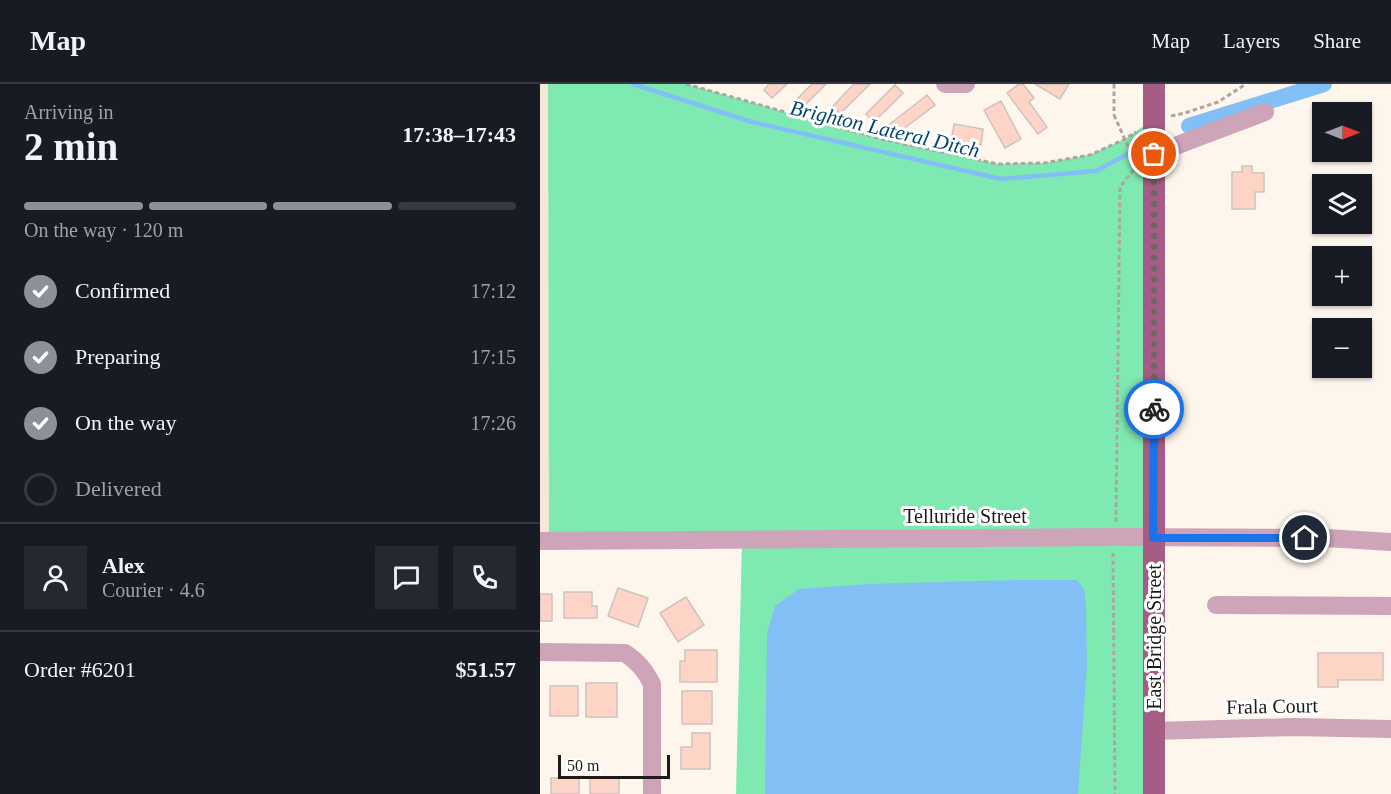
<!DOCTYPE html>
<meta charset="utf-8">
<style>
body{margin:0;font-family:"Times New Roman",serif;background:#242831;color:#f1f3f6;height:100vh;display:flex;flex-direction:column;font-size:22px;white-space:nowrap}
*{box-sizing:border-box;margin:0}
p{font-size:20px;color:#9ea1a6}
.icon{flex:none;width:33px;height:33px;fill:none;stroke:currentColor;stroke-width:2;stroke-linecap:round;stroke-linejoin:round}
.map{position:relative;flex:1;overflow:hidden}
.details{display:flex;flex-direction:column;background:#171b24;width:540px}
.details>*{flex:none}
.needle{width:39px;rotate:90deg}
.buttons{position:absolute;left:772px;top:18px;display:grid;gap:12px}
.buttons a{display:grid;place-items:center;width:60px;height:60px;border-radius:0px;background:#171b24;box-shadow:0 2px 4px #0004;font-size:30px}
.scale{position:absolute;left:18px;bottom:15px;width:112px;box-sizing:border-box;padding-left:6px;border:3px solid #1d1a17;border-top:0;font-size:16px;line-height:21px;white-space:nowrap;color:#1d1a17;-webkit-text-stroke:4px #fff;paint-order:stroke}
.pin{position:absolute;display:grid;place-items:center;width:51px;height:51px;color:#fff;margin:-26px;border:3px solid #fff;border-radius:50%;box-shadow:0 2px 6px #0007}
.courier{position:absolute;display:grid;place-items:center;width:60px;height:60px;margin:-30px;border:4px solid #1a73e8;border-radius:50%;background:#fff;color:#222;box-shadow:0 2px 8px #0007}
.head em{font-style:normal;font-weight:700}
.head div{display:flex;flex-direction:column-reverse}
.head{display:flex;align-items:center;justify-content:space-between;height:102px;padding:0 24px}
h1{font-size:39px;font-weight:700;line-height:45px}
.bar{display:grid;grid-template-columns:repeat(4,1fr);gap:9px 6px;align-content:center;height:72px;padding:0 24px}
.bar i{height:8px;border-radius:4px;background:#363941}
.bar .on{background:#8c9099}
.bar p{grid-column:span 4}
.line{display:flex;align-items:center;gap:15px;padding:0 24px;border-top:2px solid #363941}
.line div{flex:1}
.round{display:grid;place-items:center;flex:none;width:63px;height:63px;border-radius:0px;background:#242831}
ol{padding:0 24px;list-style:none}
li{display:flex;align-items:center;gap:18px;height:66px}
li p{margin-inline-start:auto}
li .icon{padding:6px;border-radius:50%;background:#8c9099;color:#fff;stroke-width:4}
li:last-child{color:#9ea1a6}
li i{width:33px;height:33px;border:3px solid #363941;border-radius:50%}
header{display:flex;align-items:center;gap:36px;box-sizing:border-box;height:84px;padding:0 30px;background:#171b24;border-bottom:2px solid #363941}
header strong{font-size:28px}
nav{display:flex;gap:33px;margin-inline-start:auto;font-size:21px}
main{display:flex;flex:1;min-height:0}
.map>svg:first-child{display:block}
</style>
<header>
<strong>Map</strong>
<nav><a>Map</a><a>Layers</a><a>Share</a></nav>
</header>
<main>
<section class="details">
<div class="head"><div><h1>2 min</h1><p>Arriving in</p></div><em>17:38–17:43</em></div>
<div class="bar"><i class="on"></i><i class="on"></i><i class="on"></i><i></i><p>On the way · 120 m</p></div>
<ol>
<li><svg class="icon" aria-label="check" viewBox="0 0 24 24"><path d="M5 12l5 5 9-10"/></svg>Confirmed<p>17:12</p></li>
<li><svg class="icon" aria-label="check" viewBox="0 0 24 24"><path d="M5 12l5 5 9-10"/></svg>Preparing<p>17:15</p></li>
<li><svg class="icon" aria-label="check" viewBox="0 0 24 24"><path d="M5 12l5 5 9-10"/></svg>On the way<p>17:26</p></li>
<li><i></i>Delivered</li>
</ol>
<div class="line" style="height:108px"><a class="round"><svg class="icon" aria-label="person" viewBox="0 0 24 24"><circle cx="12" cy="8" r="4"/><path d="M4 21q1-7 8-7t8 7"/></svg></a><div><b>Alex</b><p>Courier · 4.6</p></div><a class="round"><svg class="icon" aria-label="chat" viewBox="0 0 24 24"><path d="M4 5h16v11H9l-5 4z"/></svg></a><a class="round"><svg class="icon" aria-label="phone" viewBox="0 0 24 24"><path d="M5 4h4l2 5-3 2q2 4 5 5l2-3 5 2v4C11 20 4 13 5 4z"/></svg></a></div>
<div class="line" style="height:78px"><div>Order #6201</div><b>$51.57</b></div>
</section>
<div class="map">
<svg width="851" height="710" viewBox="0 0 851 710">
<rect width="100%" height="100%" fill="#fef5ed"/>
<path fill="#f6e7d9" d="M0,0H8L9,457H0Z"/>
<path fill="#7fe9b2" d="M8,0H146L341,55L458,80L504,79L549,71L585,55L614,35V710H196L202,456L9,457Z"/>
<path fill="#81bff5" d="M478,496H537L544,505L546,520L547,580L538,710H225L227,550L235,522L259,505L328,500Z"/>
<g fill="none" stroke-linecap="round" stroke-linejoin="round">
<path stroke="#81bff5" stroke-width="4.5" d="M93,0L212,38L461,95L556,87L588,70"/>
<path stroke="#81bff5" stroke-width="16" d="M649,42L784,0"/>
</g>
<path fill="#fed4c7" stroke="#cec2be" stroke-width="1.5" d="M229,0H247L232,14L224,6Z
M272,0H286L263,23L256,16Z
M314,0H330L300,30L293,22Z
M479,0H483L494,14L489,18L507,43L498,50L467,9Z
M495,0H529L520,15Z
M355,1L363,9L334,38L326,30Z
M387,11L395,21L358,49L350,40Z
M461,17L481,55L465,64L444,26Z
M414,40L443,45L441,61L411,57Z
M702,82H712V89H724V108H715V125H692V88H702Z
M78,504L108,514L98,543L68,532Z
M24,508H52V522H57V534H24Z
M0,510H12V537H0Z
M146,513L164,541L138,558L120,529Z
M145,566H177V598H140V577H145Z
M778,569H843V596H798V603H778Z
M46,599H77V633H46Z
M10,602H38V632H10Z
M142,607H172V640H142Z
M152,649H170V685H141V663H152Z
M11,694H39V710H11Z
M50,694H79V710H50Z"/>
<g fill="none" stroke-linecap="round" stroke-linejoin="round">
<path stroke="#aca69f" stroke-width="3" stroke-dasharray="4.5 3" stroke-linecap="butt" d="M146,0L341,55L458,80L504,79L550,71L585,55L596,48
M574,0V31
M574,31L595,78
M631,32L645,29L678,18L706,0
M576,438L580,103L595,84
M573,469L575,710"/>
<path stroke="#cea4b9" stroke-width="18" d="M405,0H426
M614,70L725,28
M0,457L574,453L786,454L851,458
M676,521L851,522
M0,568L85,569C98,578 105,586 112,600V710
M614,647L753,643L851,645"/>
<path stroke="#a65d85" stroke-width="22" d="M614,0V710"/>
</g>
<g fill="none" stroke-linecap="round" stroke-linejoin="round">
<path stroke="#6c6762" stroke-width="6" stroke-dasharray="0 10.8" d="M614,325V70"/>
<path stroke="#1a73e8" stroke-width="8" d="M614,325L613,454H765"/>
</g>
<g text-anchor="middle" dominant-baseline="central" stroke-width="6" stroke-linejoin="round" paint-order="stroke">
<g font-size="20" fill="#1d1a17" stroke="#fff">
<text x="425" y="432">Telluride Street</text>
<text transform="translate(614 553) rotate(-90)">East Bridge Street</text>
<text transform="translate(732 622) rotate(-1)">Frala Court</text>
</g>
<g font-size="21" font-style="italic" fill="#04446f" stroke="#fff">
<text transform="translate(345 45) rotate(13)">Brighton Lateral Ditch</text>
</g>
</g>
</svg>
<div class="buttons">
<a><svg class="needle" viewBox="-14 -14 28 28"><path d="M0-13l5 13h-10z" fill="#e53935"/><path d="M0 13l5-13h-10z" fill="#9ea1a6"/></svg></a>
<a><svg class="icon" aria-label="layers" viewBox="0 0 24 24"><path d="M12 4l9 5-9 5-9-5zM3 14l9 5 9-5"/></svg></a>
<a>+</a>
<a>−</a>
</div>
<div class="scale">50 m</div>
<div class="pin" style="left:614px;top:70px;background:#ea580c"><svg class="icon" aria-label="bag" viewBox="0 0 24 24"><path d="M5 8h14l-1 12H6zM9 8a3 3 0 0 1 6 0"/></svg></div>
<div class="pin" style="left:765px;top:454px;background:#1f2937"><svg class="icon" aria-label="home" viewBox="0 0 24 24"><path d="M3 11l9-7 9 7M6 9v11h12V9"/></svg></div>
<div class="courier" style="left:614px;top:325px"><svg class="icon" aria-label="bike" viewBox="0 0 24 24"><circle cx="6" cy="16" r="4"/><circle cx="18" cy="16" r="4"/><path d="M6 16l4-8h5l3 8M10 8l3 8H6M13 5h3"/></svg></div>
</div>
</main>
